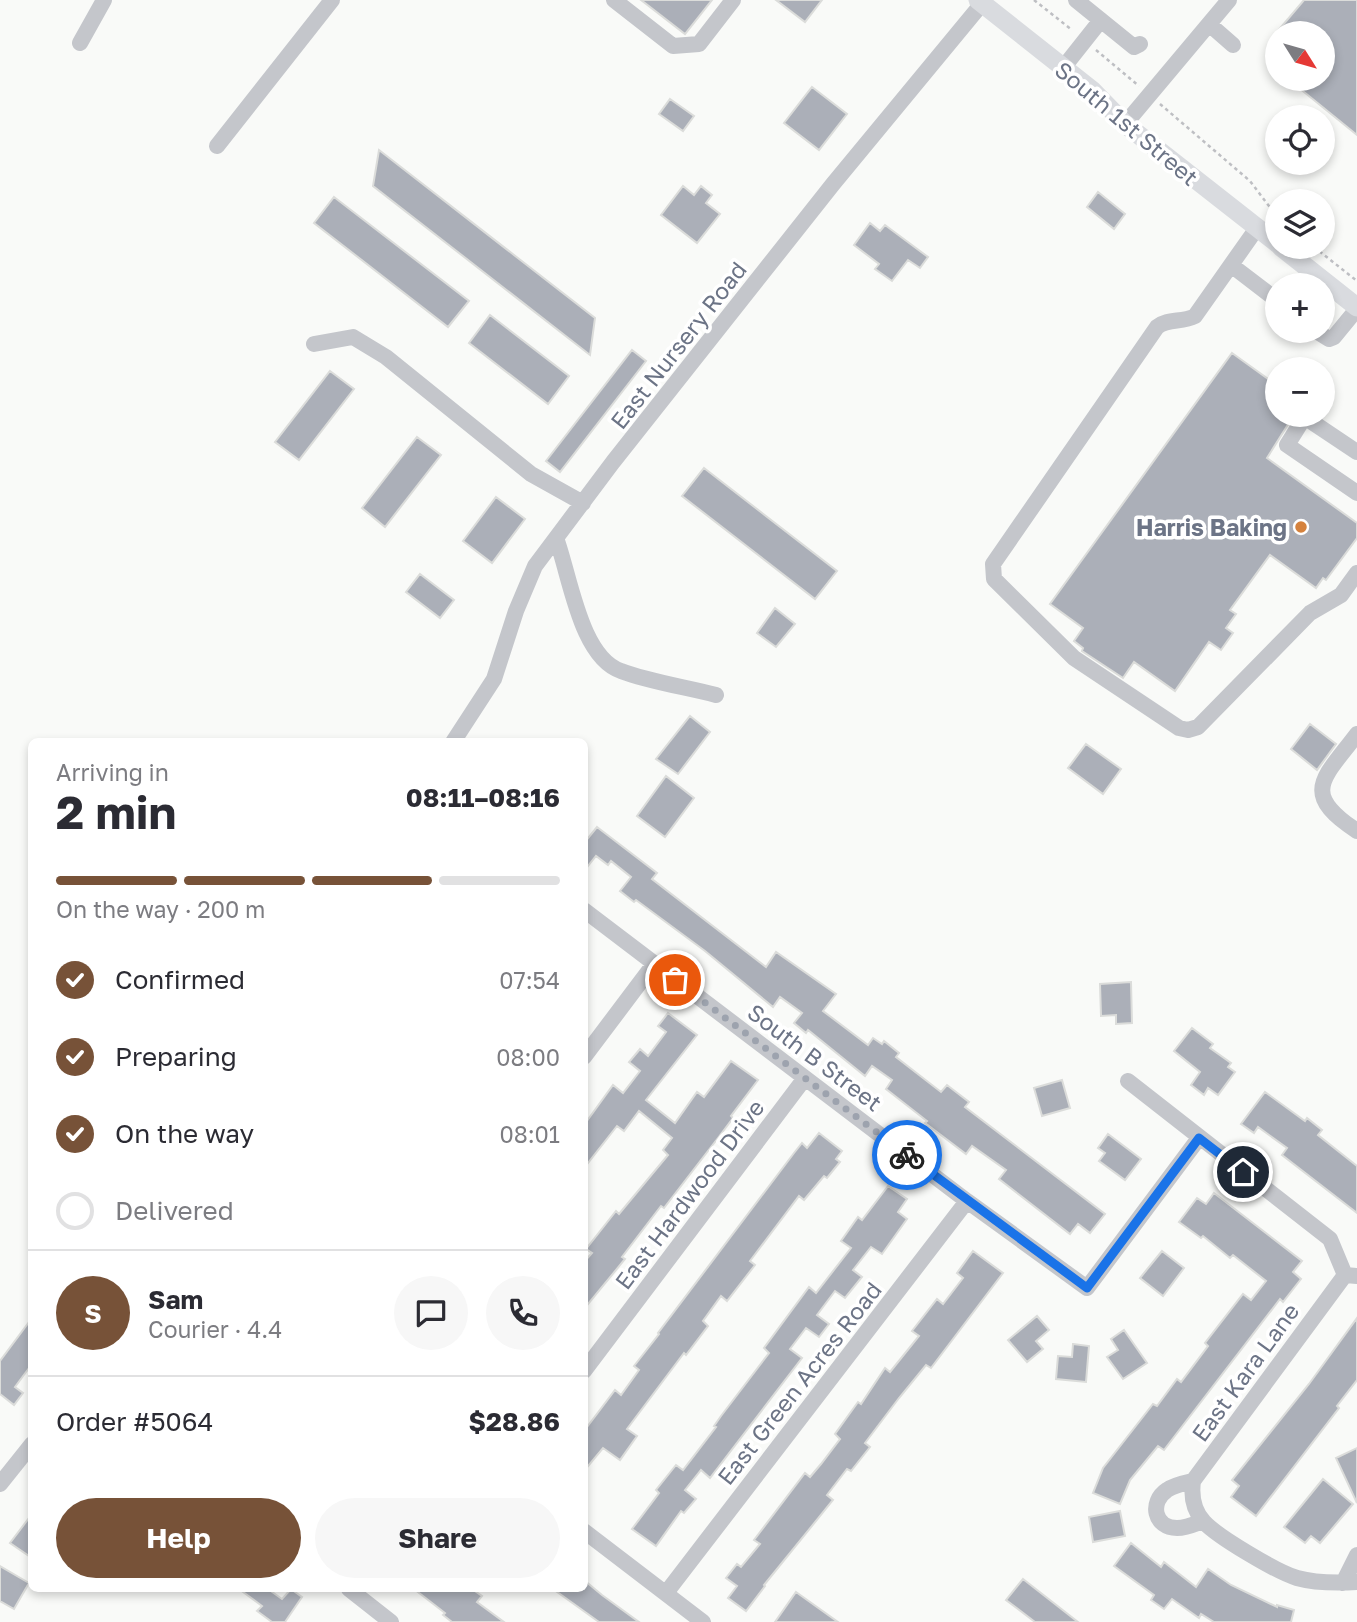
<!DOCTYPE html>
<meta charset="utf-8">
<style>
body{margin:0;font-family:"Golos Text",sans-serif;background:#f7f7f7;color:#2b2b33;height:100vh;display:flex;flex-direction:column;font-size:26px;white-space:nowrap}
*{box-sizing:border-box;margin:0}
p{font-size:23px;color:#7c7c81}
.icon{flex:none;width:38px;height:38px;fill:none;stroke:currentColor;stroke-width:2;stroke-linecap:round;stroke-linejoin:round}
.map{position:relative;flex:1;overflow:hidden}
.side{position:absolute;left:28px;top:738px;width:560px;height:854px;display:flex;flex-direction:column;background:#fff;border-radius:10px;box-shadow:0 4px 10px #0003}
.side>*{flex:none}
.needle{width:46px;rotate:127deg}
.buttons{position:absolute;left:1265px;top:21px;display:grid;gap:14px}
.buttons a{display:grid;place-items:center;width:70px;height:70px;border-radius:50%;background:#fff;box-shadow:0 4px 10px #0003;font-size:35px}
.pin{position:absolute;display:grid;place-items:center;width:60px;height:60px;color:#fff;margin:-30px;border:4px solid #fff;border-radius:50%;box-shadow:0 2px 7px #0007}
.courier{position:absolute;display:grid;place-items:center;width:70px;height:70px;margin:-35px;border:5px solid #1a73e8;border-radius:50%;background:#fff;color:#222;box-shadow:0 2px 9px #0007}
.head em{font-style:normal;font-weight:700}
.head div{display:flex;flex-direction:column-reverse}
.head{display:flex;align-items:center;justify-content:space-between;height:119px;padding:0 28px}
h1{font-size:46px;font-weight:700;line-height:52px}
.bar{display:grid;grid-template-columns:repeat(4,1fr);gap:10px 7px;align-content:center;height:84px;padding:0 28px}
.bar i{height:9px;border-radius:5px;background:#e1e1e2}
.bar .selected{background:#775238}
.bar p{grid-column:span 4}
.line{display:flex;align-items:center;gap:18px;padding:0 28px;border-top:2px solid #e1e1e2}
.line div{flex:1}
.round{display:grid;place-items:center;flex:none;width:74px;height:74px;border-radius:37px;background:#f7f7f7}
ol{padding:0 28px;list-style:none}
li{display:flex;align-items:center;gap:21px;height:77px}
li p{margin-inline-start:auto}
li .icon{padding:7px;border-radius:50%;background:#775238;color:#fff;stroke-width:4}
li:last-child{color:#7c7c81}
li i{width:38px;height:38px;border:4px solid #e1e1e2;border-radius:50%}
.action{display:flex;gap:14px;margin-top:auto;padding:14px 28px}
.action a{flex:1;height:80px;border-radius:42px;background:#775238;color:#fff;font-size:28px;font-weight:700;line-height:80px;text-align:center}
.action a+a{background:#f7f7f7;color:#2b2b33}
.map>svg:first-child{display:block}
</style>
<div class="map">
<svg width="1357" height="1622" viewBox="0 0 1357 1622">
<rect width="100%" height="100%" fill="#f9faf8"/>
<path fill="#abafb8" stroke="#dbdcda" stroke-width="2" d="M641,0H712L685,34Z
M776,0H822L805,22Z
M1304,0H1357V135L1288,79H1323V33H1276Z
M812,87L847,114L819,150L784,123Z
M670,99L694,116L683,131L659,114Z
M379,150L595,318L590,355L373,186Z
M683,186L694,195L701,186L712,195L706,203L720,214L697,243L661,215Z
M1098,192L1125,214L1114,229L1087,207Z
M334,197L469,301L448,327L314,223Z
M870,223L880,231L885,225L928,257L920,268L908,260L892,281L875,269L879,264L854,245Z
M490,315L569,376L548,404L469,343Z
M632,350L646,361L560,472L546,461Z
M1232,353L1278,386V415H1294L1267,458L1357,523V538L1326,580L1323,578L1316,588L1270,555L1230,610L1236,614L1226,628L1233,633L1221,650L1209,642L1175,691L1134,662L1123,678L1082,651L1083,648L1074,641L1083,628L1050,604Z
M330,371L354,389L299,460L275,442Z
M417,437L441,455L385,527L362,508Z
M704,468L837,571L815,599L682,496Z
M496,497L525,519L492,563L463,541Z
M420,574L454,600L440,618L406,592Z
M775,608L795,624L776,647L757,633Z
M690,716L710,732L678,774L656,759Z
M1310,724L1336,744L1317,770L1291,749Z
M1086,744L1121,769L1103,794L1068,768Z
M666,776L694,798L665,837L637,816Z
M597,827L657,873L652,879L766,967L776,952L836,994L823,1011L868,1045L873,1038L882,1044L884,1041L899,1053L896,1057L941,1092L947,1085L969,1102L965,1107L1105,1214L1090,1233L1078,1224L1070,1234L999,1179L1006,1170L972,1146L966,1154L925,1123L927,1121L886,1089L892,1080L872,1066L865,1076L808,1030L806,1033L794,1023L802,1013L780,997L773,1007L705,951L636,900L634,902L620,891L631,877L611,861L608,865L596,856L584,871V843Z
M1131,982L1132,1023L1116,1024V1015L1101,1016L1100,984Z
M668,1013L697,1035L646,1100L675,1123L697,1092L704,1097L731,1061L758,1080L731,1116L733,1118L718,1138L664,1208L661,1206L622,1257L625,1259L584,1309V1262L592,1253L586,1249L616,1211L619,1214L668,1155L663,1150L672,1138L639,1111L624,1131L617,1126L584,1168V1125L613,1085L623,1093L640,1071L629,1062L640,1049L648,1056L666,1032L658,1026Z
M1192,1028L1213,1044L1210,1048L1231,1063L1228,1067L1235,1072L1218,1095L1208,1088L1204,1095L1191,1085L1200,1072L1174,1051Z
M1062,1080L1070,1108L1042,1116L1034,1088Z
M1265,1092L1305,1121L1307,1118L1322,1130L1318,1135L1357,1166V1213L1282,1155L1287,1148L1258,1127L1254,1133L1241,1124Z
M819,1133L842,1151L836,1159L840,1162L827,1178L824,1176L804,1200L799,1196L750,1261L755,1265L727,1301L721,1296L703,1321L708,1326L686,1355L684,1353L627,1429L637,1436L620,1460L603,1448L584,1471V1431L615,1390L621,1395L639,1370L634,1366L659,1334L658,1333L794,1153L802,1143L807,1148Z
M1108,1134L1141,1159L1125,1180L1099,1161L1105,1153L1098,1148Z
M888,1186L907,1199L898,1212L907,1219L882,1254L871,1247L853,1270L862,1277L845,1298L835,1291L817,1315L829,1324L819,1337L806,1328L790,1349L802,1358L710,1478L701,1470L685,1490L696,1499L684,1513L681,1511L656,1546L632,1529L659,1493L656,1490L676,1465L683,1470L716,1427L714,1426L721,1416L769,1353L764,1348L809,1287L816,1293L851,1248L841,1241L858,1217L862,1220Z
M1214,1193L1302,1261L1293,1272L1301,1279L1283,1302L1280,1299L1164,1450L1158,1446L1130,1480L1120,1504L1093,1493L1103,1468L1153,1404L1157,1406L1177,1379L1181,1382L1208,1346L1205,1343L1243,1294L1251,1300L1266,1281L1233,1255L1230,1258L1203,1236L1201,1238L1179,1222L1197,1198L1206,1204Z
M973,1251L1003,1273L931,1368L926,1365L899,1398L865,1443L870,1447L851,1471L847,1469L827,1495L833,1500L764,1585L765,1586L746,1611L728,1598L737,1586L726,1578L737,1564L741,1567L760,1544L754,1540L805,1473L810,1477L821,1464L840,1439L835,1434L858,1402L861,1404L885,1368L890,1372L919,1336L912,1331L937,1299L943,1304L963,1278L957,1273Z
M1162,1251L1184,1268L1163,1296L1140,1278Z
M1037,1316L1049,1330L1036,1341L1043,1349L1027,1362L1008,1340Z
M32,1318V1364L15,1387L23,1393L14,1405L0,1394V1361Z
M1357,1318V1380L1337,1406L1339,1408L1256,1516L1231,1497L1239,1486L1232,1480L1309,1384Z
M1124,1330L1147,1363L1123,1379L1107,1357L1118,1350L1111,1339Z
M1073,1344L1089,1346L1086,1382L1056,1379L1058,1356L1072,1357Z
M1357,1448V1503L1336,1458Z
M1323,1479L1353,1504L1320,1543L1311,1536L1305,1543L1284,1527Z
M1120,1511L1125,1536L1093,1542L1089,1517Z
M32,1514V1558L10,1543Z
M1131,1543L1161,1567L1164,1562L1196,1587L1208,1569L1231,1585L1277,1607V1605L1294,1610L1291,1622H1214L1201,1614L1199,1618L1172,1599L1164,1609L1151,1600L1154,1595L1114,1566Z
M0,1566L29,1583L14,1609L0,1601Z
M1023,1579L1078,1622H1035L1006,1600Z
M584,1580L602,1595L639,1622H599L553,1589H584Z
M239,1589H268L282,1599L291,1589L302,1597L285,1622H272L257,1611L262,1606Z
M414,1589H472L482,1596L477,1602L504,1622H452L443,1615L445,1613Z
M796,1592L838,1622H775Z"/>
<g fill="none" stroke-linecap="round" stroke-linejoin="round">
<path stroke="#bebfc3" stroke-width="2.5" stroke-dasharray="3.5 3.5" stroke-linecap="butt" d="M1034,0L1072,30
M1096,50L1139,86
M1160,104L1250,181L1278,218
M1314,247L1357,281"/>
<path stroke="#c4c6cb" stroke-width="16" d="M614,0L673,46L699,44L733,0
M1076,0L1134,47L1140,44
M1209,24L1233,45
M80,43L104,0
M1063,68L1101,20
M1125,124L1229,0
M217,146L332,0
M1257,228L1195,316C1182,323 1168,318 1157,327L993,564L994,579L1074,658L1179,728L1188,730L1198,727L1310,613L1341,595L1357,573
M1231,265L1278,301
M1316,331L1329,339L1334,337L1357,309
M314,344L353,337L386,357L531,474L583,503
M1357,452L1309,420L1302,421L1287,445L1357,493
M556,538C570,575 580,657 621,671C650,682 686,687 716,695
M1357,734C1324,778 1299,793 1357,831
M453,742L494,679L516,611L535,566L613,462L833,184L985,0
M584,910L967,1201L1087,1288L1199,1138
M584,1057L654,964
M1128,1081L1330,1239L1345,1275L1357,1276
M1345,1275L1193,1481C1191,1496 1193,1510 1204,1522C1218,1537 1277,1572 1297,1578C1315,1583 1339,1583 1357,1582
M584,1371L805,1078
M1193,1481C1184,1483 1174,1485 1167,1490C1149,1502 1154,1528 1177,1528C1186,1528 1195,1524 1203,1521
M0,1484L32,1444
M584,1531L703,1622
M1343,1583L1357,1555
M349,1589L391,1622
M666,1593L967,1201"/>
<path stroke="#d9dbdf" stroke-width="19" d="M978,0L1093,91L1125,124L1278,244
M1281,247L1357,307"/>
</g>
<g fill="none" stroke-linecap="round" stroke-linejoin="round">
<path stroke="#9da3ae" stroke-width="7" stroke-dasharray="0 12.6" d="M675,980L907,1155"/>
<path stroke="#1a73e8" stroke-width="9" d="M907,1155L1087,1288L1199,1138L1243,1172"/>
</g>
<circle fill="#d5823d" stroke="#fff" stroke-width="2.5" cx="1301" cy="527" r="7"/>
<g text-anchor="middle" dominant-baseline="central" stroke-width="7" stroke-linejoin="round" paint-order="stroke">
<g font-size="23" fill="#6c7486" stroke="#fff">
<text transform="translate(1127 123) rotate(40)">South 1st Street</text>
<text transform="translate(678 345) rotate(-52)">East Nursery Road</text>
<text transform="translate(815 1057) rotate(37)">South B Street</text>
<text transform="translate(689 1194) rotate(-53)">East Hardwood Drive</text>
<text transform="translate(1245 1372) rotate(-54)">East Kara Lane</text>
<text transform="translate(799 1383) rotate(-52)">East Green Acres Road</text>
</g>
<g font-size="23" font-weight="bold" fill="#6c7486" stroke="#fff" text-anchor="end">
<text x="1287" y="527">Harris Baking</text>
</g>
</g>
</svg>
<div class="buttons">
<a><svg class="needle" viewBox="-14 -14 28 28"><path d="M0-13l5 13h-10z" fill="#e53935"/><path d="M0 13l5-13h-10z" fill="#7c7c81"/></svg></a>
<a><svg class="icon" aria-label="locate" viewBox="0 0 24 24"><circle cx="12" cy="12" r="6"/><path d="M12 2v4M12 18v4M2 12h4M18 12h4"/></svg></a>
<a><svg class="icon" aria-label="layers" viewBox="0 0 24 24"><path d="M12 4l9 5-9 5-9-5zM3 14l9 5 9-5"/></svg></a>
<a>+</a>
<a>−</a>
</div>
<div class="pin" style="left:675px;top:980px;background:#ea580c"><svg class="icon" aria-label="bag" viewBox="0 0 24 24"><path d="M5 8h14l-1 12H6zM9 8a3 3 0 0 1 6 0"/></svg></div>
<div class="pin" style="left:1243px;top:1172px;background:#1f2937"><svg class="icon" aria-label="home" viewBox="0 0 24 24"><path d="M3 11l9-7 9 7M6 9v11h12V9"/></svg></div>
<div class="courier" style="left:907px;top:1155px"><svg class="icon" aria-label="bike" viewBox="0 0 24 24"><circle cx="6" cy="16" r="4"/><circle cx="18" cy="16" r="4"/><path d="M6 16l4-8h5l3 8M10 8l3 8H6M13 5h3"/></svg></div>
<section class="side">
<div class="head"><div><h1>2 min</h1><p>Arriving in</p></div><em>08:11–08:16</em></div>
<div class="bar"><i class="selected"></i><i class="selected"></i><i class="selected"></i><i></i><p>On the way · 200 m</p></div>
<ol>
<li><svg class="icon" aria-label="check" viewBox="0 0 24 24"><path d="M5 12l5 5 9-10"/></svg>Confirmed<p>07:54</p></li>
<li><svg class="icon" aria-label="check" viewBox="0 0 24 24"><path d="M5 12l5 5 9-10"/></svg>Preparing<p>08:00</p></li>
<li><svg class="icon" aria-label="check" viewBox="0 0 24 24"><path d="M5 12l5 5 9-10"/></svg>On the way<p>08:01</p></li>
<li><i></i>Delivered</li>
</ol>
<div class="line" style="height:126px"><b class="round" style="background:#775238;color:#fff">S</b><div><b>Sam</b><p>Courier · 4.4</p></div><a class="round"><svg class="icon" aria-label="chat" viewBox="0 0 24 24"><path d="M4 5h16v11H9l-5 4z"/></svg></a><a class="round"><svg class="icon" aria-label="phone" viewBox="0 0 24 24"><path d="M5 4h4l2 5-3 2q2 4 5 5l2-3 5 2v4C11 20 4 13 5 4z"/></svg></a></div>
<div class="line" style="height:91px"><div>Order #5064</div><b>$28.86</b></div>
<div class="action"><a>Help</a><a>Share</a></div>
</section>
</div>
